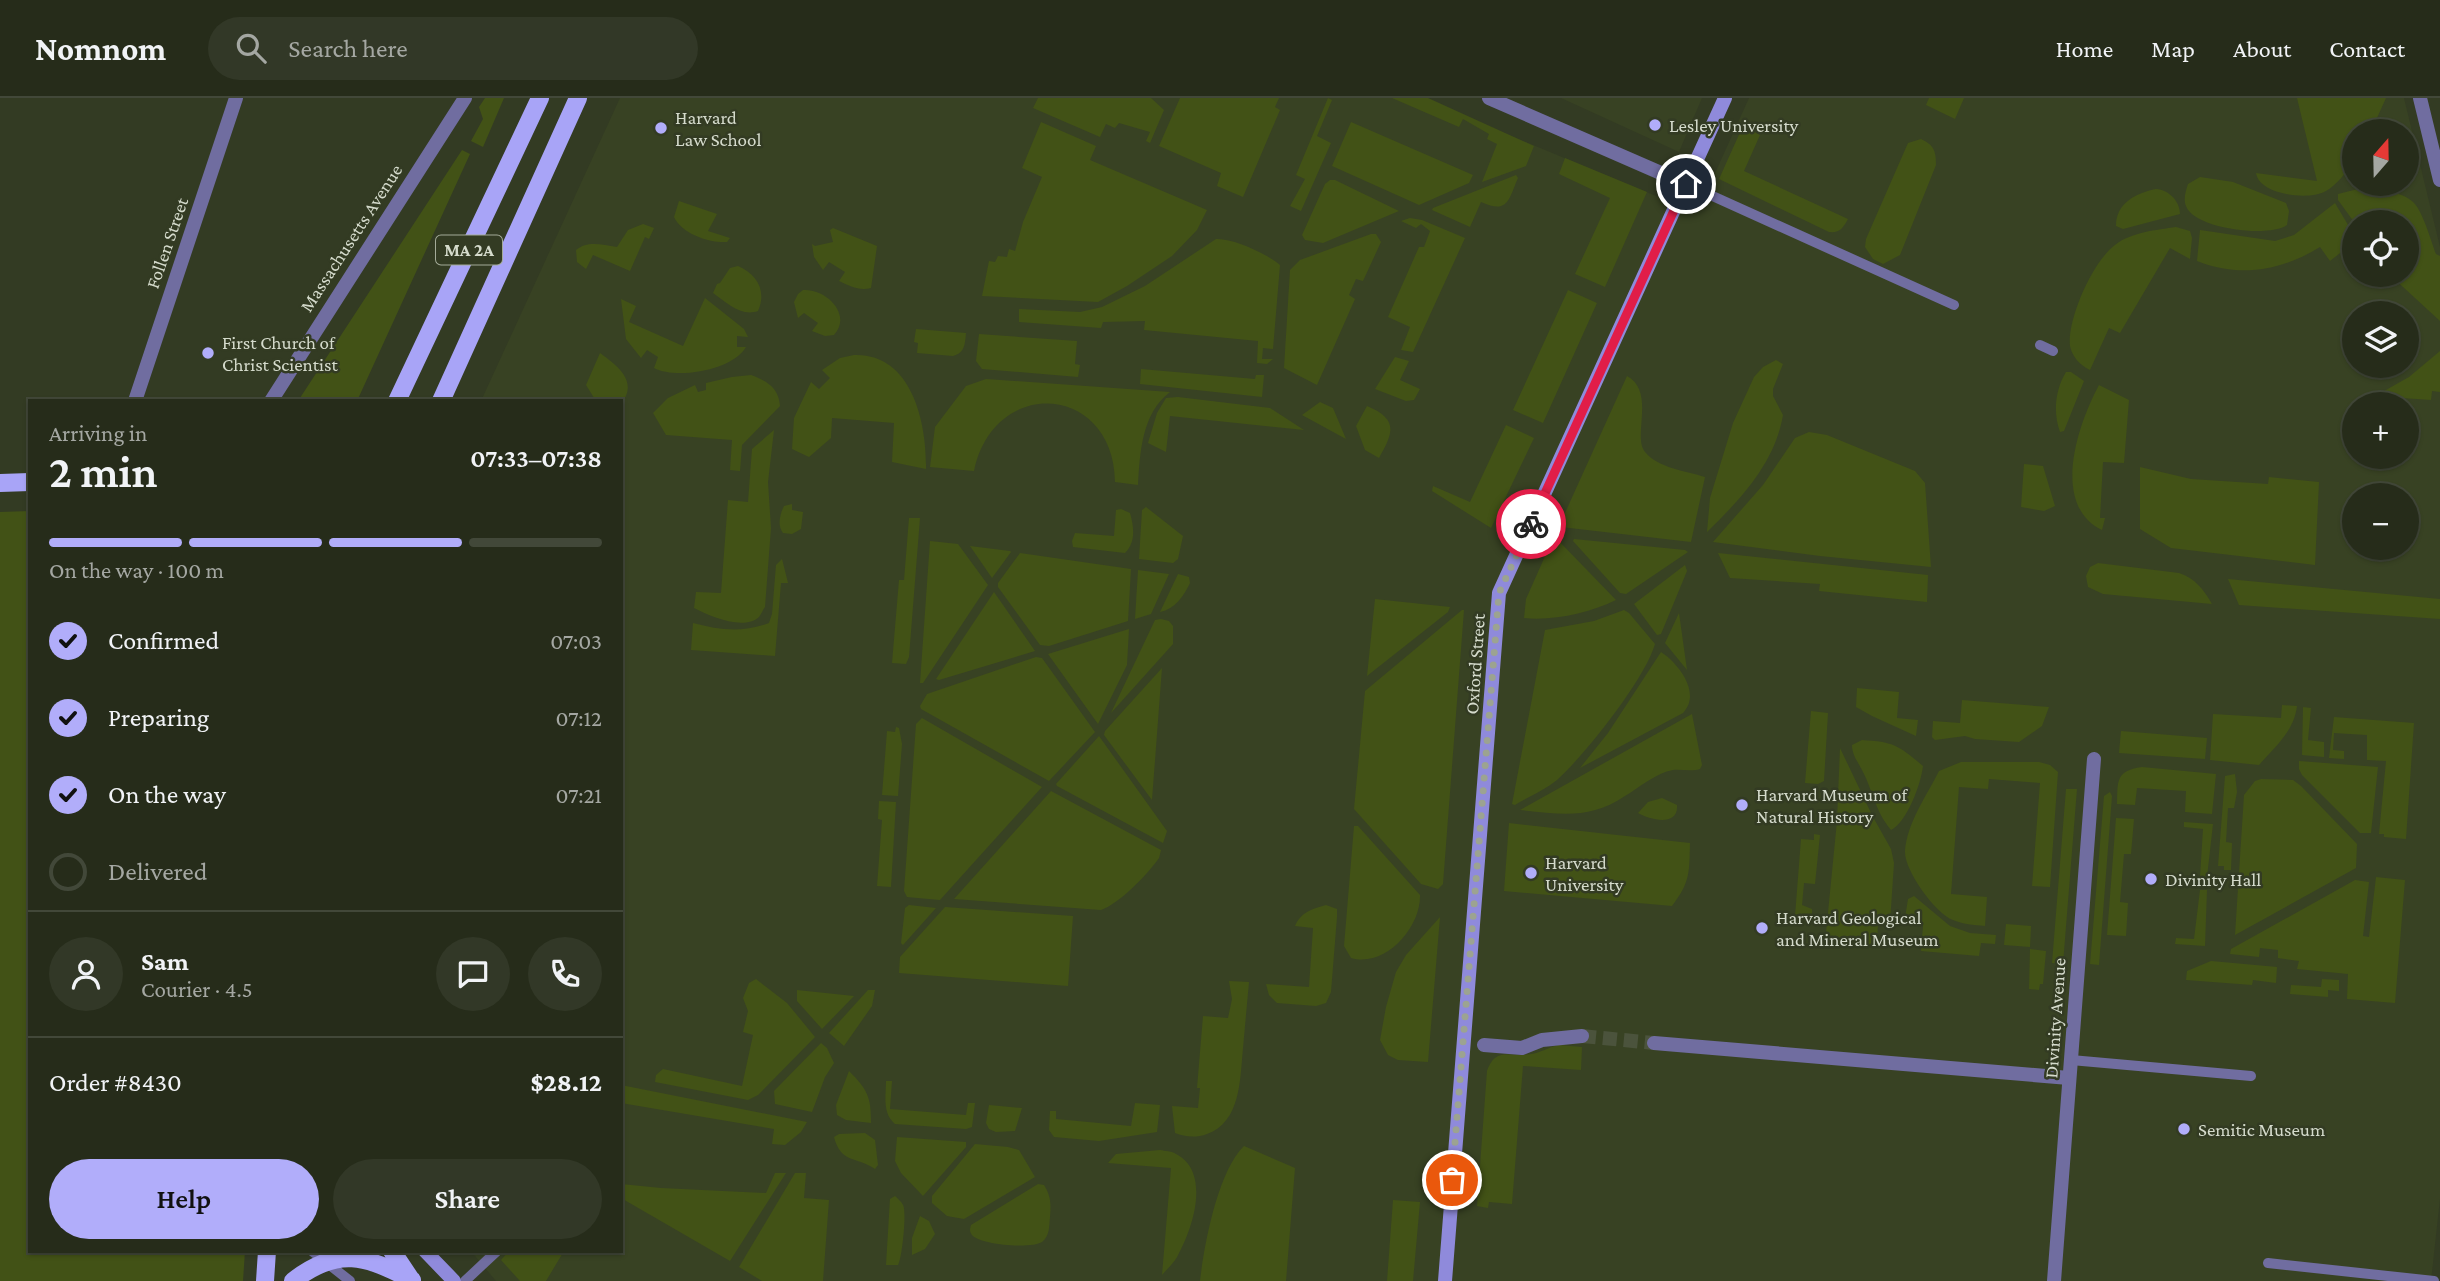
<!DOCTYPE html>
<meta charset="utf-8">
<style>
body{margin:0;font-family:"Crimson Pro",serif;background:#323827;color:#f1f3f6;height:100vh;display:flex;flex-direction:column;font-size:26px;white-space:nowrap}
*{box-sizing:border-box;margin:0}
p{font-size:23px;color:#a4a7a2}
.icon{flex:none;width:38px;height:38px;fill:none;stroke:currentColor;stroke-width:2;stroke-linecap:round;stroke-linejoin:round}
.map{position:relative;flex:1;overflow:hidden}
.drawer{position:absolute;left:28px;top:301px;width:595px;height:854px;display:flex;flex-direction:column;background:#262c1a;border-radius:0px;box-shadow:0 2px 5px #0004,0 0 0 2px #424839}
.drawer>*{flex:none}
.needle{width:46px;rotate:20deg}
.tools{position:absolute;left:2342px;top:21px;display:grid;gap:14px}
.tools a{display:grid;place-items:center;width:77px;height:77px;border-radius:50%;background:#262c1a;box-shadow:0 2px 5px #0004,0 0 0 2px #424839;font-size:35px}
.pin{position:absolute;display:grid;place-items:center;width:60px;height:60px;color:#fff;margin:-30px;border:4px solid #fff;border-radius:50%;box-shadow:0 2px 7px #0007}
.courier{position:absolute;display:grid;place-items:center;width:70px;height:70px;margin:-35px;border:5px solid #e11d48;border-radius:50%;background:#fff;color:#222;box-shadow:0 2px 9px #0007}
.headline em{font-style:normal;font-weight:600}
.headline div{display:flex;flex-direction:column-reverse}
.headline{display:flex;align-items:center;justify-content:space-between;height:119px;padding:0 21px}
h1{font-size:46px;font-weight:600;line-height:52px}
.bar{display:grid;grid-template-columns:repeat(4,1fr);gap:10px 7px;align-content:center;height:84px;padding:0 21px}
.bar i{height:9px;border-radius:5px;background:#424839}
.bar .on{background:#b1adfa}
.bar p{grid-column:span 4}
.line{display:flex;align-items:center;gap:18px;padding:0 21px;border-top:2px solid #424839}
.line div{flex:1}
.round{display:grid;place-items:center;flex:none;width:74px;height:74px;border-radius:37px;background:#323827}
ol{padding:0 21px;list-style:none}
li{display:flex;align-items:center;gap:21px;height:77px}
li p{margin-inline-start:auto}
li .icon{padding:7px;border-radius:50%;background:#b1adfa;color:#111;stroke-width:4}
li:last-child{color:#a4a7a2}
li i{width:38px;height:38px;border:4px solid #424839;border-radius:50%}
.button{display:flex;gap:14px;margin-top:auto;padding:14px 21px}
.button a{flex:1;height:80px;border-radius:42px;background:#b1adfa;color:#111;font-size:28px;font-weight:600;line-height:80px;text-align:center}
.button a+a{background:#323827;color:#f1f3f6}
header{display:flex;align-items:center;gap:42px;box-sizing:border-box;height:98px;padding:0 35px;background:#262c1a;border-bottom:2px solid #424839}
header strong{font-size:33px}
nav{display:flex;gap:38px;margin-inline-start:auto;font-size:24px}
.search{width:490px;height:63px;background:#323827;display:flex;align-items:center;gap:18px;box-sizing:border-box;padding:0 24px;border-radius:38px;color:#a4a7a2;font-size:26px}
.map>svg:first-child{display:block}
</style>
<header>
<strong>Nomnom</strong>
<div class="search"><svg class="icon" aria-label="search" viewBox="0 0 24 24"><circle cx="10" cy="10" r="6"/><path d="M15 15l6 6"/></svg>Search here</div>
<nav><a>Home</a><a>Map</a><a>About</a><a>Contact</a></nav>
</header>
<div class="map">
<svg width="2440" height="1183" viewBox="0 0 2440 1183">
<rect width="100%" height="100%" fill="#333b23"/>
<path fill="#384223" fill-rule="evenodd" d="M620,0H1420L1697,115L1749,0H2404L2440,149V1101L2431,1183H496L471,1153H621V303H481ZM2354,33H2406V86H2354ZM2354,124H2406V177H2354ZM2354,215H2406V268H2354ZM2354,306H2406V359H2354ZM2354,397H2406V450H2354Z
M1561,0H1702L1679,54Z"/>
<path fill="#425216" d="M485,0H504L483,49L471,43L483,21L479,9Z
M1038,0H1151L1164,12L1150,45L1146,43L1150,34L1119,25L1115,30L1106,26L1100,39L1033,10Z
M1180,0H1279L1275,9L1280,12L1243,99L1217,88L1221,75L1159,48Z
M1328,0L1332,2L1317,38L1331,45L1301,113L1290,108L1305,81L1296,77Z
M1392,0H1428L1534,48L1526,68L1482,84L1497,46L1487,41L1489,36L1463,21L1459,29Z
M1929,0H1964L1955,21L1926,7Z
M2297,0H2386L2371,33H2354V64C2346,74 2337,87 2326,93C2310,103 2259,97 2256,75L2317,83Z
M1041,24L1096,48L1090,62L1207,112L1197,132L1172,158L1127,188L1098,204L982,198L989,163L995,164L998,158L1007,159L1009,151L1015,153L1023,124L1042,79L1022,70Z
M1351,24L1473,77L1469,85L1419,107L1332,68Z
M1742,30H1748L1760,37L1744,73L1848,121C1843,130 1840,135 1829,134L1719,81Z
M1921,41C1934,47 1936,53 1936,67L1900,157L1883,166L1873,161L1865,149L1866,141L1908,45Z
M462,52L470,56L357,303H298Z
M1565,60L1647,94L1605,189L1575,176L1610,100L1559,76Z
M1516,77L1518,80C1508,103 1508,116 1481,104L1470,129L1432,112L1433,110Z
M2200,79L2233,84L2286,105L2289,113L2287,127C2269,140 2194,131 2186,108C2183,101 2186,92 2188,86Z
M1330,82H1335L1399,113L1323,145L1305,142L1302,137L1325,86Z
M2362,90C2377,91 2403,93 2414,105C2423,114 2431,143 2436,156L2440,158V223L2390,177H2406V124H2354L2338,102V96Z
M2156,91C2169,92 2180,103 2180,116L2123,131L2116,128C2116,105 2136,95 2156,91Z
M679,103L717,116L708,133L730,140L727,144C709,145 682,136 674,119Z
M2335,105L2354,137V144L2330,163L2320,149C2281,173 2240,180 2197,163L2200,132L2275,143L2294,137Z
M1410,120L1422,122L1465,140L1413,254L1401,252L1410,229L1388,219L1419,149H1424L1430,133L1421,126L1416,130L1401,123Z
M643,126L654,130L649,141L645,139L630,173L593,157L586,171L577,164L576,152C588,142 602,147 617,149L628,132Z
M2176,129L2190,133L2192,140L2190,161L2170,150L2120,235L2109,230L2090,272C2081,268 2072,259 2070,248C2067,221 2093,163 2115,147C2131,134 2157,132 2176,129Z
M833,130L877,148L871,190C859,193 850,188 839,183L845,174L829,164L823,172L814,159L812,146L815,148L833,144L830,132Z
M1371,136H1376L1381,144L1363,183L1356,181L1349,197L1355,201L1317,287L1284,270L1290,172L1300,162Z
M1216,141C1233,140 1267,156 1280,167L1273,251L1263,250L1262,261H1273L1267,266L1257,265L1258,243L1144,232L1145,223L1103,224L1101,230L1019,224V211L1080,214L1102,209L1145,188Z
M738,168C757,176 767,193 758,213C741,219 727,205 713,195L717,186L720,185L730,170Z
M803,192C825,190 853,216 834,237L825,238L812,233L818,225L804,215L798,220L794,204L798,196Z
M1568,192L1597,205L1543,325L1513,312Z
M705,200L744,231L748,239L737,238V249H746C733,272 677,282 654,270L658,259L647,252L641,260L626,241L621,201L636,208L629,224L683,248Z
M916,231L966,235C965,246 965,255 953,258L917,255L918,245L914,244Z
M979,236L1077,243L1075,266L1080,267L1078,279L982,271L976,263Z
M2440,253V294L2432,293L2431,302L2402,300L2401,306H2361L2409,279Z
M600,255C612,264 632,277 627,295C625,300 625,302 619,303C612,304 603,303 596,303L586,287Z
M854,257C912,255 927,325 926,371L892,364L894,325L832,320L831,340L809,359L792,351L794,320L811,284L819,291L830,280L822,272L840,260Z
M1395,259L1409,263L1400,282L1420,291L1414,302L1406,303L1375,291Z
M1776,262L1783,266L1773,291V298L1783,317C1775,365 1740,402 1707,434L1710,400L1733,325L1754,279L1763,269Z
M1141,271L1255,281L1256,277H1264L1262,299L1140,286Z
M2066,274H2071L2084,283L2064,333L2060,334C2053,315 2055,292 2066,274Z
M751,277C767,283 779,290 780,308L742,347L740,373L730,372L732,342L666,337L653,315L668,300L695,287L698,294L706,292V285L732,279Z
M1627,278C1656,294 1632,338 1645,354C1658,370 1686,373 1705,379L1691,444L1561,429L1560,426Z
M986,281L1170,294C1142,315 1140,354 1138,387L1115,384C1114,286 994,277 974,373L930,369L935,329L966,288Z
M2099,287L2129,302L2124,365L2103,364L2100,420H2105L2102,432C2050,407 2078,326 2099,287Z
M1178,299L1270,310L1304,332L1170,318L1166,354L1148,345L1157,315L1166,300Z
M1320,304L1333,310L1346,341L1302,317Z
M1367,308C1398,321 1394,334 1379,360L1365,352L1356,328Z
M1506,327L1534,340L1491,430L1432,393L1433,388L1470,404Z
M774,332L768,384L771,430L765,509C764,510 760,518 759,519C743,533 710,518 694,510L696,494L721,495L728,402L748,404L752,351Z
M1809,334L1827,337L1915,373L1925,385L1931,469L1820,458L1713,444L1763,387L1795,340Z
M2024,366L2043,368L2055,408L2044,413L2021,409Z
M2140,369L2191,381L2268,386L2269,379L2319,384L2315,467L2171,450L2140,431Z
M792,406V412L803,414L801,431L792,436L783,435C777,427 780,416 784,408Z
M1146,409L1183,438L1178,461L1173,465L1139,461L1142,412Z
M1121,411L1130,415C1134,429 1136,444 1125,455L1073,449L1072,443L1075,435L1114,438L1116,412Z
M30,413V1153H245L243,1183H0V414Z
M909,420H920L909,559L906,566L892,565L899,482H904Z
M1554,438L1616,502C1590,515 1553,523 1524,520L1526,501Z
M1574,441L1685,452L1688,454L1626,496L1620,495L1573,443Z
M930,443L958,446L988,487L923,585H920Z
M970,448L1010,453L1011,454L992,480Z
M1020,455L1131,471L1128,523L1049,548L1040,547L998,489V485Z
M1718,455L1928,477L1927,504L1819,493L1820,486L1730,480Z
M782,461L788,485H781L775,558L691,552L693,525C719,532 743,535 769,525L772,516L776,467Z
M2098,465L2179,475C2195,480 2204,492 2212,506L2103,496L2088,489L2086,478L2090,469Z
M1685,467L1687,473L1661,536L1657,537L1634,506Z
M1138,472L1169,476L1151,516L1135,521Z
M1178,476L1189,479L1190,485C1184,498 1175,511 1160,514Z
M2228,481L2440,501V521L2239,507Z
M994,494L1035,553L939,582L936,581Z
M1375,501L1450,509L1448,514L1367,578Z
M1462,512H1464L1443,786L1438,791L1421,786L1354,711L1365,593Z
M1624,512L1629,515L1655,546C1645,581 1585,657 1557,682C1545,692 1528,699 1515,707L1512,706L1545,532L1594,523Z
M1679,515L1687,572L1665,545Z
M1161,521L1169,523L1173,528V546L1111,615L1155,522Z
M1129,531L1127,567L1098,626L1048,556Z
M1661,554C1678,565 1702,595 1683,615L1580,670L1608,635Z
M1036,559L1042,560L1095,634L1049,683L921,611L920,608L927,596Z
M1162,570L1152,702L1104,637L1105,633Z
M1857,590L1899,594L1897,620L1918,622L1916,638L1872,618L1856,609Z
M1962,602L2049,609L2042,628L2019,644L1975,641L1965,638L1935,642L1932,639L1933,623L1960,625Z
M2282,607L2297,608C2294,633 2276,648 2259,667L2210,662L2213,616L2281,620Z
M2303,609L2311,610L2308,642L2324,644V659L2302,657Z
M1811,613L1828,615L1824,683L1818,686L1805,685Z
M1692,616L1702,667L1700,671C1691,674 1682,671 1673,672C1656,675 1640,689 1625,698C1589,722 1561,716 1520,712Z
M2334,619L2414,625L2406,741L2384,739V736H2379L2386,663L2367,662V637L2334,635L2333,652L2344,653V661L2329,660Z
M922,620L1042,689L940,802L907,799L904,793L916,626Z
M896,629L899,630L902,646L898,698L882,697L887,633L895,634Z
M2121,633L2207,640L2205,661L2119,655Z
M1099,638L1167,733L1163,745L1057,688L1056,686Z
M1862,642C1894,644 1898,647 1923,668C1921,686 1907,724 1891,732C1874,711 1874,695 1862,672C1858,664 1852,657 1852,647Z
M1840,650L1873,719L1891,751L1894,765L1890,825L1878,824L1877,849L1825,845L1837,723Z
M2299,663L2378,669L2371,735H2360L2302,677L2299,671Z
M1961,664H2039L2050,667L2058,674L2050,789L2032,788L2040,685L1989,681L1988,691L1959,689L1951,796L1987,799L1985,828C1974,827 1962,826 1953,822C1935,815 1904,772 1905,753C1907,725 1927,697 1939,673Z
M2142,669L2216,676L2212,716L2185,714L2186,693L2137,690L2135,707L2117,706C2118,683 2115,673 2142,669Z
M2235,676L2237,694L2234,710H2228L2226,744L2232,745L2231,772H2224V768H2218L2225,678Z
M2261,681L2293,682L2301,688L2357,746L2356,770L2235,837L2244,697L2255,683Z
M2066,691H2077L2063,866L2052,865Z
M1051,693L1161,752L1159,760C1148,776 1119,806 1101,812L954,801Z
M2110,694L2112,698L2099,867L2090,866L2104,698Z
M1662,700L1677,707C1679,729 1650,722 1638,715L1648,704Z
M879,703L896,704L891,789L877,788L882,722L878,721Z
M2116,720L2134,721L2131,756H2124L2120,804L2128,805L2126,838L2107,837Z
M2184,724L2213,726L2207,779H2200L2203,731L2184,729Z
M1509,725L1690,745C1689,774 1691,783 1672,808L1504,793Z
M1354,728H1358L1420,797C1421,830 1385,870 1351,860L1344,848Z
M1814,736L1820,737L1815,786L1804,785L1802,807L1812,811V819L1795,818L1801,741L1814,742Z
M2376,779L2405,782L2395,905L2347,901L2348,876L2297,871L2299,863L2278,860V852L2260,850L2259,859L2230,856L2231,851L2355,782L2369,784L2363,838L2369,839Z
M2200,792H2207L2205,848L2175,846L2176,840L2194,841Z
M1914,798L1950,828L1970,835L1996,837L1995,846L1981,845L1979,858L1921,853L1923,828L1904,826L1908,801Z
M909,807L936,810L903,847L901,845L905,810Z
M1326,807L1337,811V819L1331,894L1326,905L1316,908L1277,905L1269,897L1266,886L1309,889L1313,830L1295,828C1301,814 1312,811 1326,807Z
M945,809L1073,818L1068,888L899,875L900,859Z
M1440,819L1428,964L1398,962L1388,957L1380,942L1386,909L1396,874L1406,857Z
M2006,826L2031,828L2030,849L2004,847Z
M2030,851L2046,853L2043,886H2040L2039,892L2029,891Z
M2211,863L2277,869L2276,885L2253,882L2252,887L2186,882L2187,873Z
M756,881L787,905L815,939L758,997L748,1002L655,984L656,977L663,971L742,988L753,937L743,934L748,913L743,900L749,885Z
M2322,881L2339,882V893L2328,892V899L2290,896L2291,887L2321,889Z
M1229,883L1249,884C1247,906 1245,928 1243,950C1240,981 1241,1024 1207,1036C1196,1040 1185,1039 1175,1035L1172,1008L1198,1010L1200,990H1197L1203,918L1228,920L1232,901Z
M797,892L854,898L822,931L797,903Z
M868,892H875L872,908L844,948L829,935Z
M821,945L827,950L834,965L825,979L812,1014L775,1006L774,993Z
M1559,947L1582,949L1581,972L1523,968L1512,1106L1489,1104L1488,1110L1477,1108L1487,973C1496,948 1509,960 1531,956C1540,955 1549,949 1559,947Z
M849,973C868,992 871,999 871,1025L846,1022L837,1017L836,1007Z
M886,983H892L890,1011L966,1017L968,1005H975L972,1029L966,1031L895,1026C882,1015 886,998 886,983Z
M621,987L807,1024L801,1034L785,1047L772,1046L774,1031L621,1005Z
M1135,1005L1160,1007L1157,1034L1099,1043L1054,1039L1049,1032L1050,1013H1056V1021L1131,1028Z
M989,1007L1022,1010L1015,1033L996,1034L989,1031L986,1025Z
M865,1035L875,1042L878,1067L875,1071C856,1058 841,1066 834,1039L839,1036Z
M897,1039L966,1044V1049L923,1098L901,1075L895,1063Z
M975,1046L1008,1049L1019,1052L1035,1079L964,1121L947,1118L932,1105V1098Z
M1244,1048L1295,1070L1286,1183H1200C1204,1147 1218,1073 1244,1048Z
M1160,1052C1165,1053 1172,1053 1176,1056C1211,1074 1193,1129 1179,1155C1176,1163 1168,1170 1162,1177L1171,1070L1108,1065L1116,1056Z
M775,1075H786L730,1163L621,1100V1086L661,1090L766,1095Z
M795,1075H806L804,1100L829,1102L823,1183H762L739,1169Z
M1038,1086L1044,1087C1051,1098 1051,1106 1050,1119C1049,1128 1050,1138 1042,1144C1031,1151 980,1147 972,1137C969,1133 970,1131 971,1127Z
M895,1098C898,1101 901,1103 903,1107C907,1113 902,1161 898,1167H886L890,1101Z
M1393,1102L1420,1104L1413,1183H1387Z
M920,1118L929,1123L935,1136L925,1151L912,1157V1140Z
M509,1153H564L546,1183H520L501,1162Z"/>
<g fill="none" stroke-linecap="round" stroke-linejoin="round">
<path stroke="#4b533c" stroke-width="14" stroke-dasharray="14 7" stroke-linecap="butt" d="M1582,938L1654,945"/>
<path stroke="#706da0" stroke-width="10" d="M1686,86L1954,207
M2040,247L2053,253
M2071,962L2251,978
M312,1153L350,1183
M2268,1165L2434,1183
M465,1183L497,1153"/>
<path stroke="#706da0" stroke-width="14" d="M1489,0L1686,86
M2420,0L2440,82
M135,303L236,0
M271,303L465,0
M1654,945L2069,980
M1484,947L1522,950L1542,942L1582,938
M2054,1183L2094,661"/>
<path stroke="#8f8adb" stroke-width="14" d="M425,1153L454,1183
M1445,1183L1499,495L1725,0"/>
<path stroke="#a8a4f7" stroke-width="18" d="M397,303L540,0
M441,303L578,0
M0,385L30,384
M392,1153L410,1180
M265,1183L267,1153
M293,1183C338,1148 366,1158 412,1182"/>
</g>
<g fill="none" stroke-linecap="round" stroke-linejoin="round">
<path stroke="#9ca391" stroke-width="7" stroke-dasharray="0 12.6" d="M1452,1082L1499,495L1531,426"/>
<path stroke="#e11d48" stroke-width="9" d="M1531,426L1686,86"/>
</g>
<g fill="#b1adfa" stroke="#333b23" stroke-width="2.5">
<circle cx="1655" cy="27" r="7"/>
<circle cx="661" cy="30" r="7"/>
<circle cx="208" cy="255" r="7"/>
<circle cx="1742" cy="707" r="7"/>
<circle cx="1531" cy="775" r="7"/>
<circle cx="2151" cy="781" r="7"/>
<circle cx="1762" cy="830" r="7"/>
<circle cx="2184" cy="1031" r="7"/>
</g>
<g text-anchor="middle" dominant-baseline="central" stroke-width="5" stroke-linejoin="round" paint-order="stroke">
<rect fill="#333b23" stroke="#a4ab99" stroke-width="2" x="436" y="137.5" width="66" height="29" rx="5"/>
<g font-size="18" font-weight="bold" fill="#d5dbcc">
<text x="469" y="152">MA 2A</text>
</g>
<g font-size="19" fill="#d5dbcc" stroke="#333b23" text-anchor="start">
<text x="675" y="19">Harvard<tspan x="675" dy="22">Law School</tspan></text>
<text x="1669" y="27">Lesley University</text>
<text x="222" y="244">First Church of<tspan x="222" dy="22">Christ Scientist</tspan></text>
<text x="1756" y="696">Harvard Museum of<tspan x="1756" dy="22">Natural History</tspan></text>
<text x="1545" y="764">Harvard<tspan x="1545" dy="22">University</tspan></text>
<text x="2165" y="781">Divinity Hall</text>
<text x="1776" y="819">Harvard Geological<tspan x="1776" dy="22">and Mineral Museum</tspan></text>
<text x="2198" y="1031">Semitic Museum</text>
</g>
<g font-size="19" fill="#d5dbcc" stroke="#333b23">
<text transform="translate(351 140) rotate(-57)">Massachusetts Avenue</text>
<text transform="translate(167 145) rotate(-71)">Follen Street</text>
<text transform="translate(1475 566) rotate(-86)">Oxford Street</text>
<text transform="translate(2055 920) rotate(-86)">Divinity Avenue</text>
</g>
</g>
</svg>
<div class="tools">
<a><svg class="needle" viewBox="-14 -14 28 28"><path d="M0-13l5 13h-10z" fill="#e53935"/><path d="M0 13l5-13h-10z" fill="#a4a7a2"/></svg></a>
<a><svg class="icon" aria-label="locate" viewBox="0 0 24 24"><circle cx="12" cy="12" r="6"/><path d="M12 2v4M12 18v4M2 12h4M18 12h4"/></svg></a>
<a><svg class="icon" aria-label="layers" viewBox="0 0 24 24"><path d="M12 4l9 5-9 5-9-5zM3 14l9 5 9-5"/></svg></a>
<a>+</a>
<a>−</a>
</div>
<div class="pin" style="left:1452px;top:1082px;background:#ea580c"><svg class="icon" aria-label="bag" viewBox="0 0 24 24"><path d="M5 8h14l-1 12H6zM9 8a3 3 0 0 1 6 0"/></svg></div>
<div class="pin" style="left:1686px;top:86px;background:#1f2937"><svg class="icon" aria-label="home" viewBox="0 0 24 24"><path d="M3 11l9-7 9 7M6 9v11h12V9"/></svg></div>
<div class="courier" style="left:1531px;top:426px"><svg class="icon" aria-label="bike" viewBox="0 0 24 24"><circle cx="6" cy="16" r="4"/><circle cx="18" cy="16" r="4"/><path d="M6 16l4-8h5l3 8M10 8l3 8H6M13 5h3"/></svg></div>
<section class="drawer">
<div class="headline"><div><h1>2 min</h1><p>Arriving in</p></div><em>07:33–07:38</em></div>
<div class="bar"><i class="on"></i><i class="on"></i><i class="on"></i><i></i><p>On the way · 100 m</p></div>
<ol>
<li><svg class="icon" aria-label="check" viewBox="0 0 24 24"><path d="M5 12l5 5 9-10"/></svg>Confirmed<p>07:03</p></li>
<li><svg class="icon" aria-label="check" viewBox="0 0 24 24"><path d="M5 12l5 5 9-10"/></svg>Preparing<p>07:12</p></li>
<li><svg class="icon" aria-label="check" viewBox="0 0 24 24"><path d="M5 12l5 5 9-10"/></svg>On the way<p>07:21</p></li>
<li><i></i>Delivered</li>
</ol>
<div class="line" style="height:126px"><a class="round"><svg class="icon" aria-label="person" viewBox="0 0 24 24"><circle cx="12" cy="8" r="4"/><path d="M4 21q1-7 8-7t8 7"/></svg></a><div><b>Sam</b><p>Courier · 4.5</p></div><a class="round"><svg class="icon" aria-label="chat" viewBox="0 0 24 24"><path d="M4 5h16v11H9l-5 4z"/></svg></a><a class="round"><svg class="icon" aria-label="phone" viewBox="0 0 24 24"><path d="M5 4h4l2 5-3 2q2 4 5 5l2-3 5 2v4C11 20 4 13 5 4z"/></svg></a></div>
<div class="line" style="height:91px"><div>Order #8430</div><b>$28.12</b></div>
<div class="button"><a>Help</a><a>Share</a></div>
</section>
</div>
